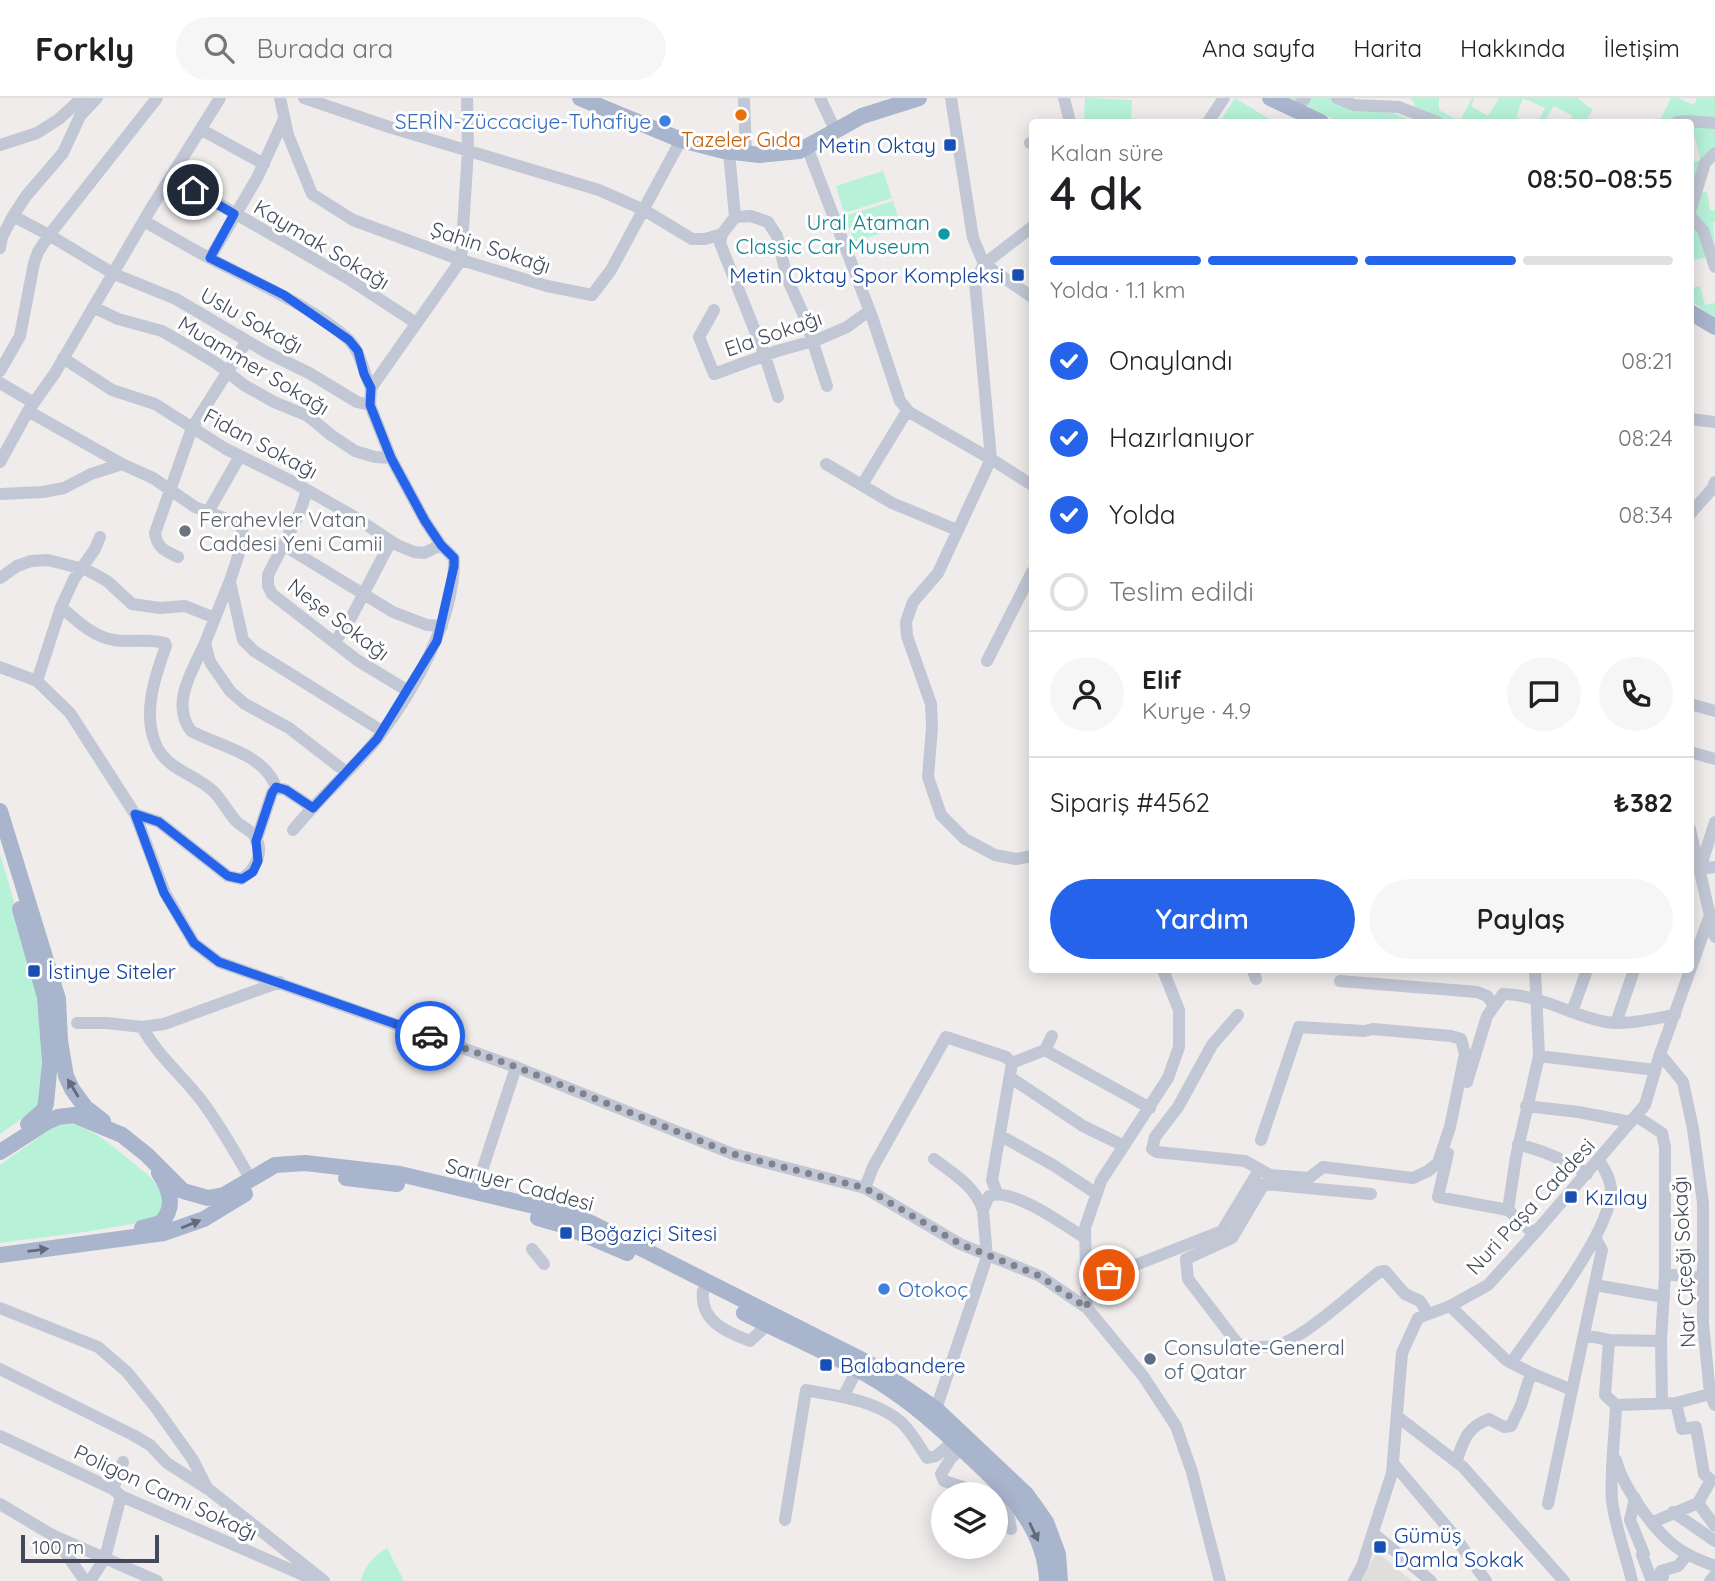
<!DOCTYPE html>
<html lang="tr">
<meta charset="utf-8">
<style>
body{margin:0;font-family:Quicksand,sans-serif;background:#f6f6f6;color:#202124;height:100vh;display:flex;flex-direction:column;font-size:26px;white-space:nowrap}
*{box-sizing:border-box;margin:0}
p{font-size:23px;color:#757577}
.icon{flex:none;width:38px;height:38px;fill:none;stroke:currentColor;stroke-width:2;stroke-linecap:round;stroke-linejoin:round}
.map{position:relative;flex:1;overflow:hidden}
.sheet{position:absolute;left:1029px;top:21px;width:665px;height:854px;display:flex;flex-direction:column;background:#fff;border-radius:7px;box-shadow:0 4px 18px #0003}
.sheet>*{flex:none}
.controls{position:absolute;left:931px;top:1384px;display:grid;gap:14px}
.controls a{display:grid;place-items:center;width:77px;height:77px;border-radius:50%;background:#fff;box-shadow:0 4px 18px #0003;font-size:35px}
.scale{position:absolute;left:21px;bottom:18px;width:138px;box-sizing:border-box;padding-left:7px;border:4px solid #434b5a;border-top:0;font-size:19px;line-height:24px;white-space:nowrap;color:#434b5a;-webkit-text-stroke:5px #fff;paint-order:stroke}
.pin{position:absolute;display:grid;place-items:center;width:60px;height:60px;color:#fff;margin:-30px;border:4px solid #fff;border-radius:50%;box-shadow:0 2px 7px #0007}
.courier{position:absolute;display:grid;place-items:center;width:70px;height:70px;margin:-35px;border:5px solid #2563eb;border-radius:50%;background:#fff;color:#222;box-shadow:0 2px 9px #0007}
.headline em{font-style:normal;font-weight:600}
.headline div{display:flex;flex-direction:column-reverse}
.headline{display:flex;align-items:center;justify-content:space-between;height:119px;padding:0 21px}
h1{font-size:46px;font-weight:600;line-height:52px}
.bar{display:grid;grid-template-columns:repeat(4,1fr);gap:10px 7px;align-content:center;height:84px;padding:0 21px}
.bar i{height:9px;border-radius:5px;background:#e0e0e0}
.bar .active{background:#2563eb}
.bar p{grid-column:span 4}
.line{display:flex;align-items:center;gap:18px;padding:0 21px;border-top:2px solid #e0e0e0}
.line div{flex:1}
.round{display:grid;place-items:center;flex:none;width:74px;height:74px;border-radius:37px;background:#f6f6f6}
ol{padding:0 21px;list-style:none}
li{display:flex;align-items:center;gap:21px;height:77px}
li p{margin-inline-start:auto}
li .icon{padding:7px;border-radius:50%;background:#2563eb;color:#fff;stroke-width:4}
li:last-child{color:#757577}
li i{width:38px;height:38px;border:4px solid #e0e0e0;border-radius:50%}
.action{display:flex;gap:14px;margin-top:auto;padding:14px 21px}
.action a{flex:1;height:80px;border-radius:42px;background:#2563eb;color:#fff;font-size:28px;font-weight:600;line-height:80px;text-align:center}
.action a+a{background:#f6f6f6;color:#202124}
header{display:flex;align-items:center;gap:42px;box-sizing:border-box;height:98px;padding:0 35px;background:#fff;border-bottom:2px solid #e0e0e0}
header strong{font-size:33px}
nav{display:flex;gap:38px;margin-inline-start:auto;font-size:24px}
.search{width:490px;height:63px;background:#f6f6f6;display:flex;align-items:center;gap:18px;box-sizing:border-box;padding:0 24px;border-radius:38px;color:#757577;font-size:26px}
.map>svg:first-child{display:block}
</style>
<header>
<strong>Forkly</strong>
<div class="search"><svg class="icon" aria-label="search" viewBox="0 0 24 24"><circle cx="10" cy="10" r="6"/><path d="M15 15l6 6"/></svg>Burada ara</div>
<nav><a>Ana sayfa</a><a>Harita</a><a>Hakkında</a><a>İletişim</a></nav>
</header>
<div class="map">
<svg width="1715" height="1483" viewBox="0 0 1715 1483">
<rect width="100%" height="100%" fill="#efeceb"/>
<path fill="#e0dddd" d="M1377,1454L1412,1483H1360Z"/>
<path fill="#b6f1d8" d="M1085,0L1132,2L1131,24H1084Z
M1235,0L1274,24H1220Z
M1290,0H1338L1354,11L1393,15L1414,24H1340Z
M1409,0H1439V12L1457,22L1456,24H1424L1416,13L1414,4Z
M1472,0H1474L1471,8L1488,18L1499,0H1577L1593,12L1585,24H1569L1573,18L1554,8L1544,24H1538L1545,10L1523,0L1516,19L1527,24L1460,23Z
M1671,0H1678L1694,7L1697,0H1715V22L1659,24Z
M1691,27L1715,28V52L1691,93V65L1700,62L1695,39L1691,40Z
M883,73L892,100L844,115L836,88Z
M1707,94L1710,112H1715V124L1713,125L1715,158L1691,162V129L1694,131L1692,114L1700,95Z
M893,103L901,129L854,144L845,118Z
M1700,188L1705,207L1715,205V222L1691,202V190Z
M0,756L32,864L42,909L41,1000L38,1009L0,1036Z
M66,1024C97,1031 119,1054 143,1073C154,1081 173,1104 159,1117C146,1129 24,1141 0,1145V1067L55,1028Z
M387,1450L404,1483H361C365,1467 373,1459 387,1450Z"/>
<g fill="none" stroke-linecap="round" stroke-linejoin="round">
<path stroke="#c1c7d4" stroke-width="12" d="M157,0L49,137L114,176L176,201L266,254L309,275L357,304L370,307
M220,0L150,112L55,275L28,313L122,366L153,380L195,409L232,423L241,429L244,440L231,480L205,545L210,564L230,593L245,606L289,630L346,674
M280,0L288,37L312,96L353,122L461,162L547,188L592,197L611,172L681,42
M304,0L392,30L599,92L644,112L692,141H705L722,136
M744,0L746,56
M820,0L836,34
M951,0L973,140L984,166L1032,199
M1064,0L1070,24
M1337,0L1354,7L1399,9L1437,24
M1295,12L1305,0
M1208,24L1224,0
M1677,24L1687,23L1715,25
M202,32L264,66
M1030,45L1032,44
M0,47L37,35L59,21L82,0
M807,49L872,219L900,303L909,314L991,361L1032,387
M729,54L735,119L722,136L720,145L765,258L778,299
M172,79L347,180L416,225
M1690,114L1705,65L1715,55
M1690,118L1703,132L1715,169
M735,119L751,118L768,124L777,138L787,180L805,220L827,288
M144,123C172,139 200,156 229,170C266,189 318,213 349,242C361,254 363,274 371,290
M1032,129L984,166L975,184L991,361L938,475L913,504L906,524L907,538L931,606L932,629L928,679L941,717L965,741L995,757L1016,761L1032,758
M0,150L2,139L13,118
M210,160L257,80L284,21
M93,209L118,221L162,233L181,244L216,265L244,287L274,304L308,318L331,337L355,353L375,359L391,360
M714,212L699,239L714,276L777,253L817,242L847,229L869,213
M63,260L112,292L155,306L226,351L293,384L353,418L397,447L414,454L424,455L441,447
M0,273L20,238L34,165L38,154L49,137L13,118L26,98L63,55L80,18L97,0
M0,285L34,305
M1690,321L1715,324
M0,364L28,313
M826,366L892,405L957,432
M862,387L907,313
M307,392L300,414L268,477V488L272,496L357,562L408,593
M0,396L43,394L64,390L91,376L122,366
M208,414L240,358
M1690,416L1712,391L1715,384
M100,439L95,451L74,481L61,509C76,522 93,539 114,542C131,545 148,540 165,545L166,548C155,578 142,616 156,647C167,672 195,676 213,693C222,702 228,714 236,723C241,728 248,731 253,736C266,752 256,772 241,781L228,778L159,724L135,716
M283,447L393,514L427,527L442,528
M178,459C165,453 157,450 155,435L192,330L247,243
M0,480L17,468L31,463L48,462L87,472L107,483L132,506L160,510L185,508L215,520
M230,484L243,542L254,553L382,633
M335,544L352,518L391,443
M205,545C193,572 170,605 191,633C221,649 263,655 276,689
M987,563L1032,474
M0,569L37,583L70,615L135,716L165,795L194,845L219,864L516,969L733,1056L865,1090L960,1146L1040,1178L1087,1210
M37,583L61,509
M1690,606L1715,613
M1690,654L1715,661
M1715,724L1700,771L1715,769
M1690,731L1715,839
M293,732C319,700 351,673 377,641C414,593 455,522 454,460L441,447L425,423L391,360L370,307L371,290L461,162L468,52L467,0
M256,743L272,695L276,689L286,692L313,710
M1163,872L1179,912V949L1168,980L1101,1083L1085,1130L1087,1210L1143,1278L1176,1328L1192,1374L1220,1483
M1253,872L1256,881
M1340,883L1477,894L1487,898L1494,907
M1572,914L1587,872
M1238,917L1212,947L1178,1009L1155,1039L1152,1051L1157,1054L1245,1063L1270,1077L1309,1080L1323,1069L1413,1080L1428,1073L1438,1065L1450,1029L1465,956L1461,941L1451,938L1373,931L1364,933L1299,929L1261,1042
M77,925H107L142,929L164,926L280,884
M1616,925L1634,872
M142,929C158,958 181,976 201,1002C220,1027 235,1054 251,1082
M1052,938L1045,952L1150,1010
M1660,956L1683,984L1693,1031L1703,1105V1225L1710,1296L1715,1307
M1539,958L1655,972
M1012,965L1045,952
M1011,980L1083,1028L1124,1048
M1467,984L1487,918L1503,896C1541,896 1576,921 1614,925C1633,926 1656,920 1675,917
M1526,1008L1578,1014L1631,1024
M1636,1018L1662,1035L1665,1049V1176
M1001,1038L1053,1067L1097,1096
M1518,1046C1544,1053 1565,1061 1587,1076
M1448,1055L1438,1099L1508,1112L1534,1136
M934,1061C954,1076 975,1088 983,1112
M865,1090L873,1069L946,939L1006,959L1012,965L992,1082L997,1095
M475,1094L516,969
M1371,1096L1264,1086L1232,1140L1186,1161L1188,1181L1237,1245C1248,1250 1269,1250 1281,1246C1307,1237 1355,1193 1379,1174L1385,1173L1405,1196L1420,1203L1427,1214
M1508,1112L1516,1059L1539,958L1535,872
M532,1151L544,1166
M1087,1186L1222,1133L1259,1072
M1595,1187L1664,1199
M703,1193C700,1223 726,1234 750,1243L767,1227
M1450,1208L1506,1262L1531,1275L1572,1292L1602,1152L1596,1141
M0,1210L98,1249L127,1274L156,1310L193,1362L207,1390L324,1483
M1584,1237L1609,1242L1661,1243
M1609,1242L1605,1297L1616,1307C1615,1339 1610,1371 1612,1402C1615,1429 1626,1457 1632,1483
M1511,1265C1537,1227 1611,1135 1611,1092C1611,1081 1604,1071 1599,1062
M0,1271L133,1337L150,1347L167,1365L206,1390
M843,1299L857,1272
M1662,1305L1661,1243L1665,1176L1703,1180
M1616,1307L1676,1305L1710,1296
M936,1311L987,1159L983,1112L989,1098C1013,1089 1064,1127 1085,1140
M1398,1319L1463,1369L1564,1483
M0,1338L113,1391L121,1398L317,1483
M962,1350L951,1360L941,1376L944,1383L985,1396
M1616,1362C1622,1387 1651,1428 1671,1445C1684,1456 1699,1462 1715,1468
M1456,1364C1464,1342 1466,1330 1489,1321L1504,1329L1511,1328L1521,1307L1531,1275
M1393,1365L1453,1436L1486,1483
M113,1391L123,1364
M1635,1400L1630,1422L1644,1456L1642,1457L1652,1483
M996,1403L1009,1420L1011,1431
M1698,1405L1715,1428
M0,1406L52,1437L157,1483
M1548,1406L1572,1292
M1673,1414L1715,1443
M785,1422L806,1292C838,1298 875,1302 901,1324C912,1334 919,1348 927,1360L936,1358L954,1343
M1653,1424L1698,1405L1711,1382L1704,1376L1696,1329L1682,1331L1676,1305
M1373,1435L1431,1483
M53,1437L85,1483
M90,1483L105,1460L121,1398
M1354,1483L1362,1468L1392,1375L1402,1255L1418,1220L1450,1208L1488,1187L1534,1136L1645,1007L1660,956L1710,817
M1660,1483L1663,1479L1661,1473L1678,1468L1687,1457
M1710,1483L1715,1477"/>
<path stroke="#a9b4cd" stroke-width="16" d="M580,0L681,42L724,53L760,57L799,53L862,18L919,0
M1270,0L1321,24
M1690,214L1715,229
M0,713L58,901L60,943L66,978L72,991L85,1009L103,1023
M20,811L45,899L50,964L46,1005L44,1012L28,1026
M0,1054L47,1024L58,1019L74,1017L122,1037L147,1057L183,1093L208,1100L224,1097L275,1067L305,1065L400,1076L572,1117L591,1125L868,1265L936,1311L1026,1396L1039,1414L1046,1424L1058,1456L1060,1483
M346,1080L397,1086
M538,1120L559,1126L627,1155
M142,1130L161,1125C176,1108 170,1092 159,1075
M0,1157L164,1135L204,1121L245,1096
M744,1215C792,1240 845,1261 890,1291C923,1313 951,1340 979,1367C1014,1400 1045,1433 1047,1483"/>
</g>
<defs><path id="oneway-solid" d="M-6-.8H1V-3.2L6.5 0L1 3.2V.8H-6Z" transform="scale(1.75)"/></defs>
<g fill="#626a7c">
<use href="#oneway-solid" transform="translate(73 990) rotate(-121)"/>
<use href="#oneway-solid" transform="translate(191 1126) rotate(-22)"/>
<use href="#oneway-solid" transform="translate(38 1152) rotate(-7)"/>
<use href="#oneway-solid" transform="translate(1034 1434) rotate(65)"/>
</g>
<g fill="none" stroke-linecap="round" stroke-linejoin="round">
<path stroke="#7f838d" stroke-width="7" stroke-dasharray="0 12.6" d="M430,938L519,970L733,1056L865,1090L960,1146L1040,1178L1087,1210V1186L1109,1177"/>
<path stroke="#2563eb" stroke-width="9" d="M193,92L234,116L210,160L284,197L349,242L358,253L364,276L371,290L370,307L391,360L425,423L441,447L454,460V468L437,543L377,641L313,710L286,692L276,689L272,695L256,743L258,763L253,774L242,781L228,778L159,724L135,716L164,795L194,845L219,864L430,938"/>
</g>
<circle fill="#e8710a" stroke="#fff" stroke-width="2.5" cx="741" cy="17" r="7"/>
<g fill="#3f7fe0" stroke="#fff" stroke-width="2.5">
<circle cx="665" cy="23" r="7"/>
<circle cx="884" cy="1191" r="7"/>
</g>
<g fill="#1a4fb4" stroke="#fff" stroke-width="2.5">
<rect x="943" y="40" width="14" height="14" rx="3.5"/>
<rect x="1011" y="170" width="14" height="14" rx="3.5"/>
<rect x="27" y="866" width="14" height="14" rx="3.5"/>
<rect x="1564" y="1092" width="14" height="14" rx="3.5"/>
<rect x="559" y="1128" width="14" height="14" rx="3.5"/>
<rect x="819" y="1260" width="14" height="14" rx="3.5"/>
<rect x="1373" y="1442" width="14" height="14" rx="3.5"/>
</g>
<circle fill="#0f9aa8" stroke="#fff" stroke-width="2.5" cx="944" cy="136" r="7"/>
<circle fill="#6b7280" stroke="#fff" stroke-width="2.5" cx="185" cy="433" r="7"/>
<circle fill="#5c6f8a" stroke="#fff" stroke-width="2.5" cx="1150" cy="1261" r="7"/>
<g text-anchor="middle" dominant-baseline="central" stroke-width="6" stroke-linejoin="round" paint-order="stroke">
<g font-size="21" fill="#366cbe" stroke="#fff" text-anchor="end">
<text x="651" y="23">SERİN-Züccaciye-Tuhafiye</text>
<text x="898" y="1191" text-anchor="start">Otokoç</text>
</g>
<g font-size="21" fill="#c56008" stroke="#fff">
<text x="741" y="41">Tazeler Gıda</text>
</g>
<g font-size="21" fill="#164399" stroke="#fff" text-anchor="start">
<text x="936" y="47" text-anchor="end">Metin Oktay</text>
<text x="1004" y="177" text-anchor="end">Metin Oktay Spor Kompleksi</text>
<text x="48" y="873">İstinye Siteler</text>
<text x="1585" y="1099">Kızılay</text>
<text x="580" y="1135">Boğaziçi Sitesi</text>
<text x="840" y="1267">Balabandere</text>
<text x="1394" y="1437">Gümüş<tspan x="1394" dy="24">Damla Sokak</tspan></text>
</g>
<g font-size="21" fill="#0d838f" stroke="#fff" text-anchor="end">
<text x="930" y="124">Ural Ataman<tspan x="930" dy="24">Classic Car Museum</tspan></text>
</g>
<g font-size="21" fill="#434b5a" stroke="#fff">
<text transform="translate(322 146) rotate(31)">Kaymak Sokağı</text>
<text transform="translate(491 149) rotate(18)">Şahin Sokağı</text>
<text transform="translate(252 222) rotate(29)">Uslu Sokağı</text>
<text transform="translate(773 235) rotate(-19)">Ela Sokağı</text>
<text transform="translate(254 267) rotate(31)">Muammer Sokağı</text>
<text transform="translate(261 345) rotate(28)">Fidan Sokağı</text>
<text transform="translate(339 521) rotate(37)">Neşe Sokağı</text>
<text transform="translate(520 1086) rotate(15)">Sarıyer Caddesi</text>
<text transform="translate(1530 1108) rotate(-47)">Nuri Paşa Caddesi</text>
<text transform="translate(1683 1164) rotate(-93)">Nar Çiçeği Sokağı</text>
<text transform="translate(166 1394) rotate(25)">Poligon Cami Sokağı</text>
</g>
<g font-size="21" fill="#5b616d" stroke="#fff" text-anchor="start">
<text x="199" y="421">Ferahevler Vatan<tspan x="199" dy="24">Caddesi Yeni Camii</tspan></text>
</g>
<g font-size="21" fill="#4e5e75" stroke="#fff" text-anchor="start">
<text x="1164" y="1249">Consulate-General<tspan x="1164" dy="24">of Qatar</tspan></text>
</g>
</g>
</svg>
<div class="controls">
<a><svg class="icon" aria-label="layers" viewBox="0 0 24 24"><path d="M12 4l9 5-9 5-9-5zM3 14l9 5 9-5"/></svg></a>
</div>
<div class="scale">100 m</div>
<div class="pin" style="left:1109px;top:1177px;background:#ea580c"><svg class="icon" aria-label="bag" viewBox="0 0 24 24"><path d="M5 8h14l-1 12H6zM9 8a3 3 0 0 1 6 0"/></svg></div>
<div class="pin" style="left:193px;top:92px;background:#1f2937"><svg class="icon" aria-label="home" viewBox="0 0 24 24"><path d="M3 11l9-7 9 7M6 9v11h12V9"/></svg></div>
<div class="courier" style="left:430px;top:938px"><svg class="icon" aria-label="car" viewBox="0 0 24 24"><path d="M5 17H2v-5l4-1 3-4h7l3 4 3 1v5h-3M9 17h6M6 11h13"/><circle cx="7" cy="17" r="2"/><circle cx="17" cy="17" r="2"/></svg></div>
<section class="sheet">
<div class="headline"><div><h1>4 dk</h1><p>Kalan süre</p></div><em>08:50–08:55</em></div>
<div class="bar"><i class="active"></i><i class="active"></i><i class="active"></i><i></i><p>Yolda · 1.1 km</p></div>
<ol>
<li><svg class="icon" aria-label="check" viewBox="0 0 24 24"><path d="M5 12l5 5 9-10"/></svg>Onaylandı<p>08:21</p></li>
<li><svg class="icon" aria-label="check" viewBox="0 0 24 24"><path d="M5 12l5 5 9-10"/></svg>Hazırlanıyor<p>08:24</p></li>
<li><svg class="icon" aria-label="check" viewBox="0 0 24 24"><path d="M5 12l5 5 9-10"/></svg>Yolda<p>08:34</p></li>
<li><i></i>Teslim edildi</li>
</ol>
<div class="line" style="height:126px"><a class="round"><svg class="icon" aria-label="person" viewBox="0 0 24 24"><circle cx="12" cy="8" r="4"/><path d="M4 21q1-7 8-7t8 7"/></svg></a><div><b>Elif</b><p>Kurye · 4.9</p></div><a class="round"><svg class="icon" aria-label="chat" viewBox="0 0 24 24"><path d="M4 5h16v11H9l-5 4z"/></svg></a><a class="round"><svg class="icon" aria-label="phone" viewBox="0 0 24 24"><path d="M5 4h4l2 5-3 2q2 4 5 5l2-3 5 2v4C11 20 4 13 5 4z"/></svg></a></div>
<div class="line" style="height:91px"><div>Sipariş #4562</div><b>₺382</b></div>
<div class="action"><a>Yardım</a><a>Paylaş</a></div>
</section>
</div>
